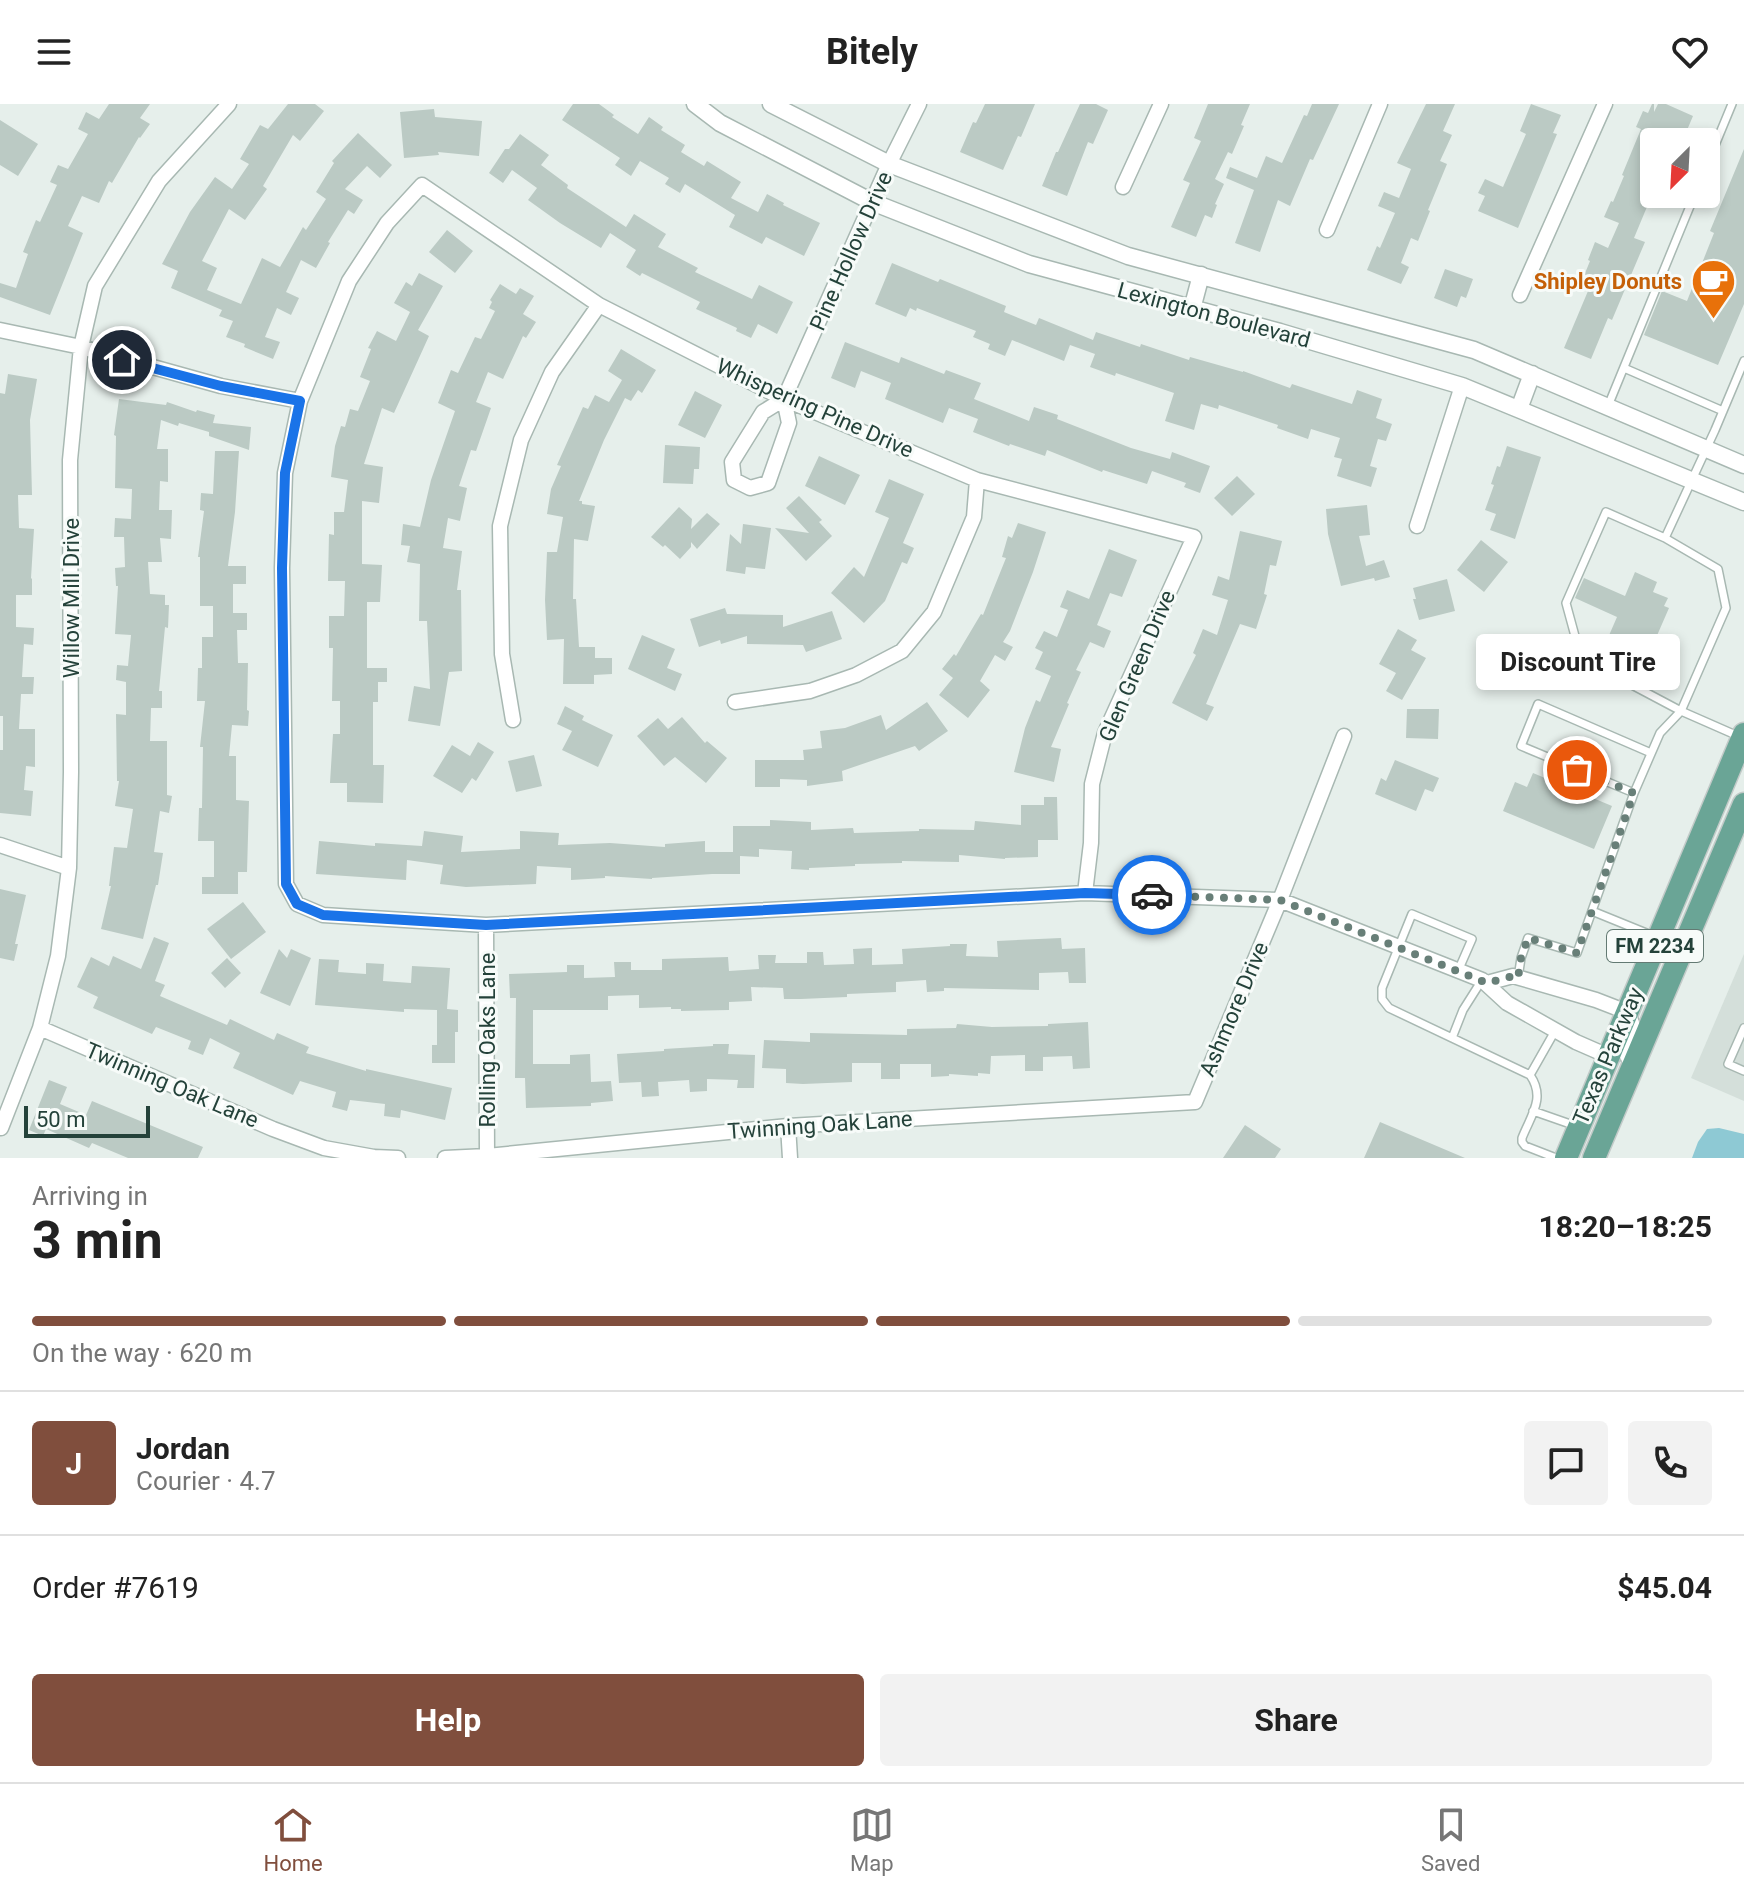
<!DOCTYPE html>
<meta charset="utf-8">
<style>
body{margin:0;font-family:Roboto,sans-serif;background:#f2f2f2;color:#222;height:100vh;display:flex;flex-direction:column;font-size:30px;white-space:nowrap}
*{box-sizing:border-box;margin:0}
p{font-size:26px;color:#767676}
.icon{flex:none;width:44px;height:44px;fill:none;stroke:currentColor;stroke-width:2;stroke-linecap:round;stroke-linejoin:round}
.map{position:relative;height:1054px;overflow:hidden}
.sheet{display:flex;flex-direction:column;background:#fff;flex:1}
.sheet>*{flex:none}
.needle{width:52px;rotate:204deg}
.fabs{position:absolute;left:1640px;top:24px;display:grid;gap:16px}
.fabs a{display:grid;place-items:center;width:80px;height:80px;border-radius:8px;background:#fff;box-shadow:0 4px 12px #0003;font-size:40px}
.scale{position:absolute;left:24px;bottom:20px;width:126px;box-sizing:border-box;padding-left:8px;border:4px solid #24423a;border-top:0;font-size:22px;line-height:28px;white-space:nowrap;color:#24423a;-webkit-text-stroke:6px #f7fbf9;paint-order:stroke}
.pin{position:absolute;display:grid;place-items:center;width:68px;height:68px;color:#fff;margin:-34px;border:4px solid #fff;border-radius:50%;box-shadow:0 2px 8px #0007}
.courier{position:absolute;display:grid;place-items:center;width:80px;height:80px;margin:-40px;border:6px solid #1a73e8;border-radius:50%;background:#fff;color:#222;box-shadow:0 2px 10px #0007}
.bubble{position:absolute;height:56px;border-radius:8px;background:#fff;box-shadow:0 4px 12px #0003;font-size:26px;font-weight:700;line-height:56px;text-align:center}
.head em{font-style:normal;font-weight:700}
.head div{display:flex;flex-direction:column-reverse}
.head{display:flex;align-items:center;justify-content:space-between;height:136px;padding:0 32px}
h1{font-size:52px;font-weight:700;line-height:60px}
.bar{display:grid;grid-template-columns:repeat(4,1fr);gap:12px 8px;align-content:center;height:96px;padding:0 32px}
.bar i{height:10px;border-radius:6px;background:#e0e0e0}
.bar .active{background:#804e3d}
.bar p{grid-column:span 4}
.line{display:flex;align-items:center;gap:20px;padding:0 32px;border-top:2px solid #e0e0e0}
.line div{flex:1}
.round{display:grid;place-items:center;flex:none;width:84px;height:84px;border-radius:8px;background:#f2f2f2}
.primary-button{display:flex;gap:16px;margin-top:auto;padding:16px 32px}
.primary-button a{flex:1;height:92px;border-radius:8px;background:#804e3d;color:#fff;font-size:32px;font-weight:700;line-height:92px;text-align:center}
.primary-button a+a{background:#f2f2f2;color:#222}
header{display:flex;justify-content:space-between;align-items:center;height:104px;padding:0 32px;background:#fff;font-size:36px;font-weight:700}
.menu{display:flex;justify-content:space-around;align-items:center;height:112px;border-top:2px solid #e0e0e0;background:#fff;font-size:22px;color:#767676}
.menu a{display:grid;justify-items:center;gap:4px}
.menu .active{color:#804e3d}
.map>svg:first-child{display:block}
</style>
<header><svg class="icon" aria-label="menu" viewBox="0 0 24 24"><path d="M4 6h16M4 12h16M4 18h16"/></svg>Bitely<svg class="icon" aria-label="heart" viewBox="0 0 24 24"><path d="M12 20l-8-8c-3-5 5-10 8-4 3-6 11-1 8 4z"/></svg></header>
<div class="map">
<svg width="1744" height="1054" viewBox="0 0 1744 1054">
<rect width="100%" height="100%" fill="#e6efeb"/>
<path fill="#d4dfda" d="M1744,850V997L1691,974Z"/>
<path fill="#8ec9d4" d="M1719,1024L1744,1030V1054H1692L1698,1038L1707,1025Z"/>
<path fill="#bbcac4" d="M109,0H150L140,14L150,20L140,34L139,33L112,79L109,77L99,99L82,92L68,122L83,129L50,211L0,193V179L16,184L28,150L23,148L36,116L40,118L57,81L50,78L58,61L68,65L88,30L78,25L86,8L99,15Z
M288,0H315L324,7L300,37L293,31L263,82L267,85L245,116L229,105L202,157L217,164L207,186L241,200L262,154L280,163L303,123L306,126L326,95L316,88L334,59L332,57L358,29L392,61L380,74L367,62L345,85L363,96L354,110L348,106L328,138L330,139L316,164L301,156L286,188L299,194L291,211L277,204L265,233L280,238L273,255L244,243L245,240L226,233L233,217L219,212L222,206L171,184L178,167L162,160L190,108L215,73L232,85L249,60L240,55L260,21L268,25Z
M573,0H599L614,11L612,13L638,30L649,13L663,23L661,26L685,41L681,48L704,62L707,57L741,78L731,94L758,108L767,90L784,99L783,101L820,119L804,152L766,133L762,140L729,123L735,111L685,80L680,89L665,80L669,74L640,57L631,72L615,61L620,54L562,16Z
M985,0H1035L1021,33L1018,32L1003,66L960,48L973,18L976,19Z
M1080,0H1096L1108,6L1093,40L1088,38L1067,92L1042,82L1056,48H1058Z
M1208,0H1250L1241,21L1244,22L1232,50L1228,48L1215,75L1224,80L1215,100L1217,101L1212,114L1205,111L1196,133L1171,123L1190,79L1183,76L1201,37L1194,34Z
M1312,0H1339L1313,56L1310,55L1290,102L1278,96L1260,148L1235,139L1254,86L1226,74L1230,63L1257,74L1266,52L1282,59L1304,11L1307,12Z
M1426,0H1455L1443,27L1452,31L1440,57L1447,60L1428,106L1430,107L1418,137L1411,134L1401,159L1409,163L1401,180L1367,166L1377,142L1380,144L1395,109L1378,102L1384,88L1399,94L1411,65L1397,59Z
M1531,0L1561,11L1553,29L1557,30L1518,124L1478,107L1485,92L1478,89L1485,75L1503,83L1526,30L1520,27Z
M1652,0H1654V8L1658,0H1666L1693,12L1682,38H1671L1654,31V86L1634,134L1645,138L1612,216L1608,214L1591,255L1564,244L1588,187L1579,184L1590,157L1588,156L1595,138L1608,144L1619,119L1604,113L1611,97L1613,98L1624,72L1622,71L1641,25L1636,23L1643,7L1648,9Z
M434,5L435,13L482,17L479,52L438,48L439,51L404,54L400,8Z
M0,16L38,40L18,72L0,61Z
M520,30L549,51L541,61L568,81L567,84L626,123L634,110L666,130L658,143L698,164L695,168L752,195L759,181L793,198L777,230L758,220L751,234L736,227L737,224L696,205L700,198L642,169L640,172L626,163L636,146L610,129L601,144L560,119L528,96L537,84L512,66L503,79L489,69L505,45H509Z
M1744,45V200L1718,261L1644,231L1662,187L1687,197L1714,129L1710,127Z
M447,126L473,147L455,169L429,148Z
M892,159L938,178L940,175L1006,202L1004,208L1036,221L1039,214L1093,236L1096,228L1140,243L1141,240L1189,256L1190,253L1243,268V267L1290,284L1292,280L1352,300L1357,286L1382,295L1376,314L1392,320L1386,337L1378,335L1370,362L1377,364L1371,383L1337,372L1342,355L1334,353L1340,334L1311,325L1308,335L1277,324L1278,321L1219,301L1218,305L1201,300L1194,326L1165,317L1174,289L1116,269L1115,272L1090,263L1095,250L1070,241L1064,257L1012,236L1005,252L988,245L990,240L973,233L976,227L917,204L916,207L910,204L906,213L875,200Z
M1445,165L1473,175L1466,194L1461,192L1457,203L1434,194Z
M419,169L443,182L418,226L429,232L394,309L382,304L364,360L383,363L379,399L362,397V460L382,461L380,498H367V564H387V578H378V598H373V661H384L383,699L347,698V679H330L333,630H340V597H332L333,544H329V512H344L345,477H328L329,430L334,431V408H344L348,376L331,373L335,342L341,322L345,323L350,305L358,307L370,277L360,273L371,245L368,244L377,227L396,237L410,208L394,199L406,178L412,182Z
M500,180L516,190L520,184L534,192L523,210L536,218L526,234L523,232L503,275L488,268L476,298L491,304L476,347L471,346L459,382L467,384L460,417L448,414L443,444L462,447L457,486H461L462,567L449,568L440,622L408,617L414,582L430,585L427,517H419L420,460L407,458L410,442L401,441L403,420L420,423L431,376L455,307L438,299L451,266L458,269L475,233L481,235L495,207L489,204L492,198L490,196Z
M845,238L899,259L901,253L944,270L946,266L981,279L974,295L1029,317L1034,303L1058,311L1057,315L1131,344L1170,355L1172,348L1210,362L1200,389L1184,383L1186,379L1152,367L1147,380L1103,366L1102,368L1047,346L1045,352L1010,340L1009,342L973,328L978,315L949,304L943,319L885,295L891,279L861,267L855,284L831,274Z
M621,245L656,266L642,289L638,286L631,297L625,294L604,336L579,397H582V400L595,402L588,437L574,435L573,495H576L579,543H595V554H612V570L594,571V580H563L564,535L547,536L545,496L547,448H557L563,413L547,410L551,385L561,362L557,361L583,303L588,305L595,291L609,298L622,276L608,267Z
M8,270L37,275L30,316L32,391H18L19,424L34,425L31,474L32,475V491H16V523L34,524L33,541L24,540L22,573H34L33,590H21L19,625H35V663L26,662L24,686L33,687L31,712L0,709V646H3V612H0V289L5,290Z
M695,287L722,301L705,334L678,321Z
M119,295L166,301L167,298L196,308L197,306L215,311L213,319L251,323L249,346L209,332V328L179,319L178,322L161,316L157,345H168V378L160,377L159,406H172L171,435L160,434L162,458H148L150,490L165,491V501H169L168,524L165,523L159,587H162V604H151L150,637H167V691L172,692L169,709L160,707L154,748L163,749L158,781H156L143,835L101,825L111,782H109L114,743L127,744L133,705L115,702L119,677H117L116,610L126,611V578L116,576L117,561L128,562L131,531L115,530L118,482H116L115,464L125,463L124,433H114L115,414L131,415L132,385L115,384L116,332L114,331Z
M665,341L700,343L699,365H694L693,380L663,379Z
M1507,342L1541,353L1515,435L1490,426L1496,410L1485,406L1494,381L1491,380L1497,362L1500,363Z
M215,347H239L235,408L228,462H246V480H233V509H247V526H237L238,559H248L247,606L249,607L248,622L232,621L229,652H236V696L249,697L247,768H238V790H202V773H214V737H198L199,704H202L203,643H200L205,597H197L198,564H202V533H213V502H200V453H198L204,407L200,406L201,389L213,390Z
M819,352L860,371L845,401L805,382Z
M1237,372L1255,390L1232,412L1214,394Z
M889,375L924,390L903,439L914,444L907,460L902,458L885,497L864,519L831,489L854,463L864,473L889,414L875,408Z
M799,392L822,416L819,418L832,432L806,457L775,424L809,429L786,404Z
M1367,401L1370,431L1359,432L1366,462L1384,456L1390,473L1375,477L1374,474L1341,482L1328,430L1326,405Z
M679,403L692,415L691,425L707,409L720,420L697,445L691,438V443L680,455L665,441L663,443L651,433Z
M1018,419L1046,428L1033,468L1010,527L1003,538L1013,543L1005,557L995,551L980,577L990,586L968,614L939,591L953,574L942,565L954,550L956,552L981,510L983,511L1006,454L1002,453L1008,432L1012,434Z
M743,420L771,424L765,465L746,463L745,470L726,467L730,430L741,440Z
M1240,427L1282,437L1276,462L1270,461L1264,490L1267,491L1256,525L1240,520L1206,600L1214,603L1207,617L1172,599L1196,551L1193,549L1203,525L1217,531L1228,496L1212,491L1218,472L1229,476Z
M1481,436L1508,458L1484,488L1457,466Z
M1109,445L1137,456L1122,493L1110,489L1097,521L1111,527L1104,544L1090,538L1076,566L1081,568L1067,599L1069,600L1051,643L1061,645L1054,678L1014,668L1025,624L1036,596L1040,598L1051,572L1035,565L1043,548L1035,544L1044,527L1057,533L1068,506L1060,503L1067,486L1089,495Z
M1635,468L1657,478L1653,488L1668,494L1664,502L1669,504L1652,543L1633,535L1628,545L1607,536L1617,513L1575,494L1584,474L1625,492Z
M1447,475L1455,507L1419,516L1413,495H1416L1413,484Z
M725,504L727,510L783,511V523L832,507L842,535L806,548L803,541L747,540V532L721,540L720,536L699,543L690,515Z
M1398,525L1417,536L1411,546L1426,554L1402,596L1386,587L1396,569L1379,560Z
M642,531L675,545L667,564L682,570L675,587L628,565Z
M927,598L948,627L919,647L915,642L842,667L843,677L807,682V676L780,675V683H755V656H804L803,646L822,644L820,627L845,624L881,611L886,626Z
M565,602L584,612L582,616L613,631L598,663L562,646L572,627L557,620Z
M1407,605H1439L1438,635L1406,634Z
M682,613L705,639L707,637L727,654L706,679L675,653L664,662L637,632L658,614L668,625Z
M478,638L494,648L476,677L472,674L462,689L433,672L452,641L470,652Z
M534,651L542,682L516,688L508,657Z
M1395,656L1439,674L1433,688L1425,685L1416,707L1375,690L1381,674L1386,677Z
M1533,669L1612,702L1594,745L1503,707L1515,678L1527,683Z
M1044,693H1057L1058,736H1038V753L1005,754V755L959,751V758L902,757V759L855,760V762L809,764V766L791,765L792,747L759,745V753L740,752V770H712L652,774V775L605,772V774L571,776V764L537,762L536,780L466,783L440,780L443,761L407,756L406,776L316,770L319,737L375,742V739L422,742L424,727L463,732L461,748L520,745V727L559,729L558,741L610,739L665,743V740L705,737V748H733V722H770V716L811,718V726L853,724L854,729L919,727V725L974,726L975,717L1021,721V701H1044Z
M0,785L26,791L15,840H18L14,857L0,854Z
M243,798L266,828L231,855L207,825Z
M154,833L169,839L155,877L165,881L160,892L227,921L230,915L274,936L277,929L309,943L306,949L366,967V965L452,984L445,1016L401,1006L400,1014L384,1012L385,1000L350,996L347,1007L332,1003L336,988L300,977L293,991L233,964L240,949L210,934L203,951L188,945L191,937L156,923L152,930L93,904L98,893L77,883L91,853L109,862L113,852L141,865Z
M1061,834L1062,845L1085,844L1086,879H1069L1068,868L1039,869V886L944,884V887L927,888L926,876L896,878V888L847,890V893L801,895H784L783,884L751,883L752,897L729,898V906L681,907V905H671V903L639,904V891L608,892V906H533V960H570V951L590,950L591,978L611,977L613,997L591,999V1002L526,1004L525,974H515L516,894H510L509,870L567,868V861H584V874L615,873L614,858H631V866H662V855L728,853L729,867L759,865L758,851H776L775,859H807V848H823L824,861L854,860L853,845L872,844V861L903,860L902,845L950,842V840H967L966,852L998,853L997,837Z
M279,845L287,854L291,845L311,854L290,902L260,889Z
M227,854L241,869L225,884L211,869Z
M319,855L339,856L338,868L366,870V859L384,860L383,877L411,879L412,862L450,864L447,905L458,906V928H455V959H432V941H437V906L404,905V908L315,901Z
M1088,918L1090,964L1073,965L1072,952L1043,953V967H1025V951L991,952L990,970L978,969V972L949,970V972L931,973V960H900V975H881V959H852V978L803,980L786,979V965L762,964L764,936L810,938V929L907,931V925L956,924L957,920L992,923L1048,922V920Z
M713,940H729L728,950L755,951L754,984H737L738,976L707,975V987L690,988L689,976L658,978L659,992L642,993L641,978L619,979L617,950L664,947V945L713,942Z
M49,976L67,983L60,1000L86,1011L92,997L203,1043L198,1054H128L92,1039L89,1044L46,1025L43,1032L29,1026Z
M1380,1018L1465,1054H1364Z
M1245,1021L1281,1045L1275,1054H1223Z"/>
<g fill="none" stroke-linecap="round" stroke-linejoin="round">
<defs>
<path id="service" d="M1706,63L1732,0
M1624,264L1723,307
M1608,302L1695,90
M1738,632L1681,607L1726,504L1718,465L1665,434L1715,326L1744,257
M1634,689L1521,642L1538,600L1651,649
M1592,807L1656,833
M1458,867L1472,835L1412,810L1382,884V895L1389,904L1530,971C1546,994 1531,1011 1522,1034V1038L1525,1042L1556,1054
M1518,874L1521,854L1528,834L1577,849L1634,689L1660,629L1681,607L1581,554L1566,499L1606,408L1665,434
M1744,924L1728,960L1744,967
M1452,934L1463,906L1482,876
M1530,971L1555,927
M1533,1007L1576,1022"/>
<path id="minor" d="M1123,83L1161,0
M1327,126L1380,0
M1520,191L1605,0
M0,226L81,243L221,282L300,297
M784,295L889,60L919,0
M784,295L789,319L768,379L750,384L734,376L732,358L763,308Z
M1417,422L1462,282
M735,598L810,587L856,571L902,547L934,508L974,413L977,376
M513,616L502,550L500,422L521,336L552,268L599,201
M0,741L69,764
M1085,789L1091,739L1092,680L1105,629L1194,433L977,376L784,295L599,201L422,81L387,119L349,177L300,297L285,369L282,464L286,780L297,800L323,811L486,821L1085,789L1280,796L1482,876L1507,899L1576,938L1608,952
M486,821L487,1052
M1487,879L1513,872L1596,896L1627,908L1632,919L1625,948L1633,963
M40,924L273,1025L324,1044L374,1053L398,1054
M788,1022L790,1054
M1,1024L40,924L58,852L69,764L71,668L70,356L81,243L95,182L159,77L229,0
M445,1054L487,1052L788,1022L1195,998L1280,796L1344,632"/>
<path id="tertiary" d="M695,0L720,19L872,98L1029,160L1280,228L1462,282L1744,398
M771,0L889,60L1128,152L1474,246L1744,361
M1192,205L1201,171
M1519,305L1532,270"/>
<path id="primary" d="M1566,1054L1744,630
M1594,1054L1744,700"/>
</defs>
<use href="#service" stroke="#a8b8b2" stroke-width="10"/>
<use href="#minor" stroke="#a8b8b2" stroke-width="17"/>
<use href="#tertiary" stroke="#a8b8b2" stroke-width="19"/>
<use href="#primary" stroke="#c2cac8" stroke-width="25"/>
<use href="#service" stroke="#fff" stroke-width="7"/>
<use href="#minor" stroke="#fff" stroke-width="14"/>
<use href="#tertiary" stroke="#fff" stroke-width="16"/>
<use href="#primary" stroke="#6aa596" stroke-width="22"/>
</g>
<g fill="none" stroke-linecap="round" stroke-linejoin="round">
<path stroke="#687f78" stroke-width="8" stroke-dasharray="0 14.4" d="M1152,791L1280,796L1487,879L1513,872L1518,874L1521,854L1528,834L1577,849L1634,689L1577,666"/>
<path stroke="#1a73e8" stroke-width="10" d="M122,256L221,282L300,297L285,369L282,464L286,780L297,800L323,811L486,821L1085,789L1152,791"/>
</g>
<defs>
<symbol id="cafe-pin" viewBox="-11 -11 22 30"><path d="M0 17L-7.5 6A9.5 9.5 0 1 1 7.5 6Z" fill="#e8710a" stroke="#f7fbf9"/><path d="M-5.5-4.5H6V0H3Q3 3.5 0 3.5H-2.5Q-5.5 3.5-5.5 0ZM3-3.2v2h1.7v-2ZM-6 4.5H4V6H-6Z" fill="#fff"/></symbol>
</defs>
<g fill-rule="evenodd">
<use href="#cafe-pin" x="1688" y="152" width="51" height="69"/>
</g>
<g text-anchor="middle" dominant-baseline="central" stroke-width="6" stroke-linejoin="round" paint-order="stroke">
<rect fill="#f7fbf9" stroke="#637a73" stroke-width="2" x="1607" y="826" width="96" height="32" rx="6"/>
<g font-size="20" font-weight="bold" fill="#24423a">
<text x="1655" y="842">FM 2234</text>
</g>
<g font-size="22" fill="#24423a" stroke="#f7fbf9">
<text transform="translate(851 147) rotate(-66)">Pine Hollow Drive</text>
<text transform="translate(1214 211) rotate(15)">Lexington Boulevard</text>
<text transform="translate(815 304) rotate(24)">Whispering Pine Drive</text>
<text transform="translate(71 494) rotate(-90)">Willow Mill Drive</text>
<text transform="translate(1137 562) rotate(-67)">Glen Green Drive</text>
<text transform="translate(1234 905) rotate(-67)">Ashmore Drive</text>
<text transform="translate(487 936) rotate(-90)">Rolling Oaks Lane</text>
<text transform="translate(1608 952) rotate(-67)">Texas Parkway</text>
<text transform="translate(172 981) rotate(23)">Twinning Oak Lane</text>
<text transform="translate(820 1021) rotate(-4)">Twinning Oak Lane</text>
</g>
<g font-size="22" font-weight="bold" fill="#c56008" stroke="#f7fbf9" text-anchor="end">
<text x="1682" y="177">Shipley Donuts</text>
</g>
</g>
</svg>
<div class="fabs">
<a><svg class="needle" viewBox="-14 -14 28 28"><path d="M0-13l5 13h-10z" fill="#e53935"/><path d="M0 13l5-13h-10z" fill="#767676"/></svg></a>
</div>
<div class="scale">50 m</div>
<div class="pin" style="left:1577px;top:666px;background:#ea580c"><svg class="icon" aria-label="bag" viewBox="0 0 24 24"><path d="M5 8h14l-1 12H6zM9 8a3 3 0 0 1 6 0"/></svg></div>
<div class="pin" style="left:122px;top:256px;background:#1f2937"><svg class="icon" aria-label="home" viewBox="0 0 24 24"><path d="M3 11l9-7 9 7M6 9v11h12V9"/></svg></div>
<div class="courier" style="left:1152px;top:791px"><svg class="icon" aria-label="car" viewBox="0 0 24 24"><path d="M5 17H2v-5l4-1 3-4h7l3 4 3 1v5h-3M9 17h6M6 11h13"/><circle cx="7" cy="17" r="2"/><circle cx="17" cy="17" r="2"/></svg></div>
<div class="bubble" style="left:1476px;top:530px;width:204px">Discount Tire</div>
</div>
<section class="sheet">
<div class="head"><div><h1>3 min</h1><p>Arriving in</p></div><em>18:20–18:25</em></div>
<div class="bar"><i class="active"></i><i class="active"></i><i class="active"></i><i></i><p>On the way · 620 m</p></div>
<div class="line" style="height:144px"><b class="round" style="background:#804e3d;color:#fff">J</b><div><b>Jordan</b><p>Courier · 4.7</p></div><a class="round"><svg class="icon" aria-label="chat" viewBox="0 0 24 24"><path d="M4 5h16v11H9l-5 4z"/></svg></a><a class="round"><svg class="icon" aria-label="phone" viewBox="0 0 24 24"><path d="M5 4h4l2 5-3 2q2 4 5 5l2-3 5 2v4C11 20 4 13 5 4z"/></svg></a></div>
<div class="line" style="height:104px"><div>Order #7619</div><b>$45.04</b></div>
<div class="primary-button"><a>Help</a><a>Share</a></div>
</section>
<nav class="menu">
<a class="active"><svg class="icon" aria-label="home" viewBox="0 0 24 24"><path d="M3 11l9-7 9 7M6 9v11h12V9"/></svg>Home</a>
<a><svg class="icon" aria-label="map" viewBox="0 0 24 24"><path d="M3 6l6-2 6 2 6-2v14l-6 2-6-2-6 2zM9 4v14M15 6v14"/></svg>Map</a>
<a><svg class="icon" aria-label="saved" viewBox="0 0 24 24"><path d="M7 4h10v16l-5-4-5 4z"/></svg>Saved</a>
</nav>
